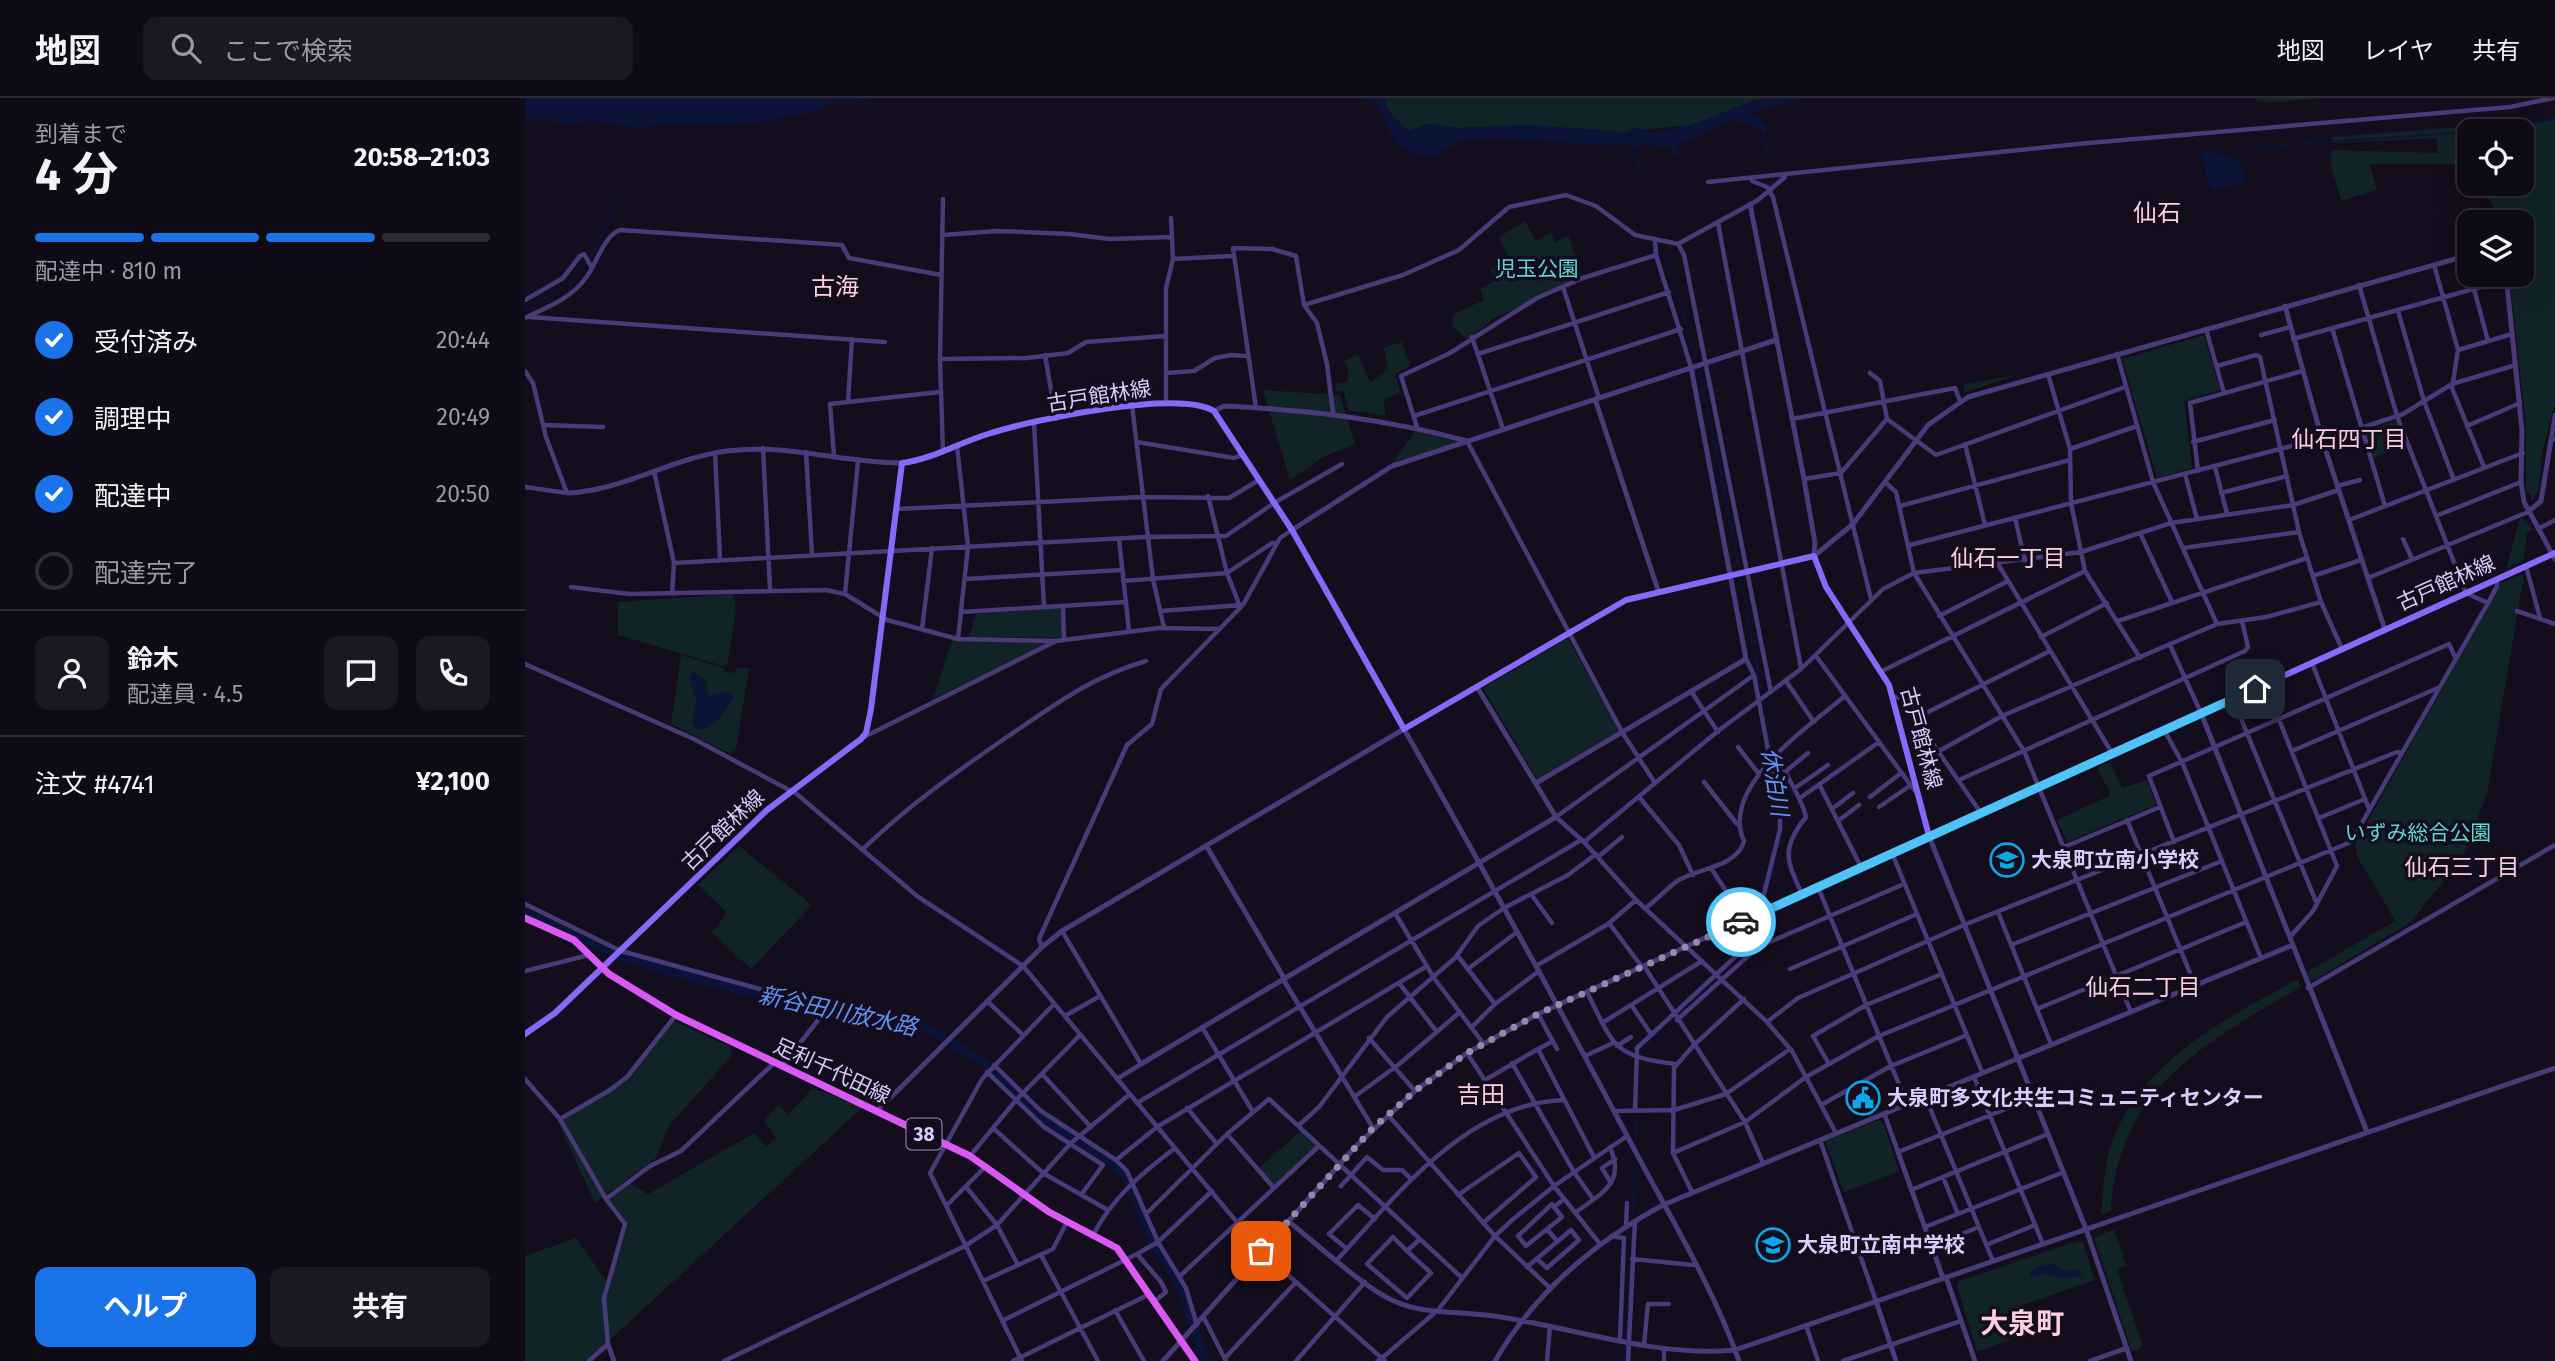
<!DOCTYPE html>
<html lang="ja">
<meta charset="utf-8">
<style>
body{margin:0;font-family:"Fira Sans","Noto Sans JP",sans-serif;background:#1c1823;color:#f1f3f6;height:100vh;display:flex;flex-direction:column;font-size:26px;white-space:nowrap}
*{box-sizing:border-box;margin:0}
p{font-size:23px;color:#9b9aa1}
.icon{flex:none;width:38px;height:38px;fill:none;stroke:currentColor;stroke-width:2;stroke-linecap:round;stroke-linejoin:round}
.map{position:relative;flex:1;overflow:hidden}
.side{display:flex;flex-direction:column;background:#0e0a16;width:525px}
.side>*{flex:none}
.controls{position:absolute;left:1932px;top:21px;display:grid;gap:14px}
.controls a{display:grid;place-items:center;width:77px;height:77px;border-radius:14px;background:#0e0a16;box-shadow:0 7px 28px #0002,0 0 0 2px #2e2b35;font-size:35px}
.pin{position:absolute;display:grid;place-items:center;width:60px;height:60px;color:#fff;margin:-30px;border-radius:14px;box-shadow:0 4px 10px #0006}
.courier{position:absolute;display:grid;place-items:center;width:70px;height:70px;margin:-35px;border:5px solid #4fc3f7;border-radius:50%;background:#fff;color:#222;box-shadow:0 2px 9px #0007}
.summary em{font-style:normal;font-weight:700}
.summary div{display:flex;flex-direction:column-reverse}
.summary{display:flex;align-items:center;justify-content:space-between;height:119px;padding:0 35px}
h1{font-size:46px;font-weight:700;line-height:52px}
.bar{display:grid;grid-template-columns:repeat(4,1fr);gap:10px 7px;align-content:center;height:84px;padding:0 35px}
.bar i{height:9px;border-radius:5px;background:#2e2b35}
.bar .current{background:#1a73e8}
.bar p{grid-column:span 4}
.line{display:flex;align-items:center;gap:18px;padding:0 35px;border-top:2px solid #2e2b35}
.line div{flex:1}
.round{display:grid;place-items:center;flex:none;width:74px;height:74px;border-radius:14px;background:#1c1823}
ol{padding:0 35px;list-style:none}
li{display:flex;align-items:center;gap:21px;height:77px}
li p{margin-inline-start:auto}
li .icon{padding:7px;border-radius:50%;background:#1a73e8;color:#fff;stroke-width:4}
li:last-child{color:#9b9aa1}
li i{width:38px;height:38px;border:4px solid #2e2b35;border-radius:50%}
.primary-button{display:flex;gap:14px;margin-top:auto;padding:14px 35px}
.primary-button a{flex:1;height:80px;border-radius:14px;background:#1a73e8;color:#fff;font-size:28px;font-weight:700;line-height:80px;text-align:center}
.primary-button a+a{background:#1c1823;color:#f1f3f6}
header{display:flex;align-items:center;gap:42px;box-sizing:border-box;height:98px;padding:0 35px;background:#0e0a16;border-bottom:2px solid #2e2b35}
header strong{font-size:33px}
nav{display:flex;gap:38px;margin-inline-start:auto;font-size:24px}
.search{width:490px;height:63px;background:#1c1823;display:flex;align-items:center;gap:18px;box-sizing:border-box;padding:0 24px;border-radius:14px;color:#9b9aa1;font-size:26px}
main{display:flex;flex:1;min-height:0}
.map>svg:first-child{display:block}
</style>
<header>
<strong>地図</strong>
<div class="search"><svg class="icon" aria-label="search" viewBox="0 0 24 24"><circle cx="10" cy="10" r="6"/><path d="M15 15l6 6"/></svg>ここで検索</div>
<nav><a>地図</a><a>レイヤ</a><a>共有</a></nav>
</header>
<main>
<section class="side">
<div class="summary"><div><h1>4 分</h1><p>到着まで</p></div><em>20:58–21:03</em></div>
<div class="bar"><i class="current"></i><i class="current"></i><i class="current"></i><i></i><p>配達中 · 810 m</p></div>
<ol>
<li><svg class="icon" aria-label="check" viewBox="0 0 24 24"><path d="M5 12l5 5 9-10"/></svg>受付済み<p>20:44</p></li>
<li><svg class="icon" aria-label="check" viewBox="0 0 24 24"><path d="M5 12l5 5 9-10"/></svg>調理中<p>20:49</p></li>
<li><svg class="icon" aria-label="check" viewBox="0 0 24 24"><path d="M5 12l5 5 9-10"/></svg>配達中<p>20:50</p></li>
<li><i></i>配達完了</li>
</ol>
<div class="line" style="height:126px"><a class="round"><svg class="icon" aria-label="person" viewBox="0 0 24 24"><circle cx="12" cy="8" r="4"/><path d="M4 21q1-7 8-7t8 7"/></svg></a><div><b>鈴木</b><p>配達員 · 4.5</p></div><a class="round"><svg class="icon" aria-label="chat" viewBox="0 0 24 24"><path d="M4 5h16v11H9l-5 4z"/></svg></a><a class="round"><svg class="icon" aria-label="phone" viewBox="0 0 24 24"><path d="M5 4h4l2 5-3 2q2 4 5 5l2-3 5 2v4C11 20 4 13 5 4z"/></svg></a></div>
<div class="line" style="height:91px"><div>注文 #4741</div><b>¥2,100</b></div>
<div class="primary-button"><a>ヘルプ</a><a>共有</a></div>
</section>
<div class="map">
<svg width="2030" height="1263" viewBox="0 0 2030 1263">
<rect width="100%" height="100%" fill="#130d1d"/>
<path fill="#102326" d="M859,0H1238C1214,9 1191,23 1166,27C1148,30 1116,30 1102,35L1002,27L933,30L904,26L883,33L865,15Z
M1732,0H1801L1741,5L1740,3H1732Z
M2030,22V306L2017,354L2014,391L2006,404V396L2001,394V327L1984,177H1997V124H1977L1960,94L1955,96L1951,86H1997V33H1944V66H1845L1852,92L1816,103L1805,64L1807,52L1913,55L1912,40L1807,45L1806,39Z
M1000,123L1011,143L1026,134L1030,145L1043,137L1058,180L968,221L943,242L927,228L929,216L959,202L955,191L971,182L965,171L985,163L974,139Z
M1679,237L1695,292L1659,303L1667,370L1632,380L1597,261Z
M877,244L885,268L870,276L875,294L859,302L860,318L823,312L819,294L811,293L810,286L822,284L824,275L819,263L833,257L845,285L863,271L859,250Z
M1495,276L1447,292L1440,295L1438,287Z
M738,292L815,297L830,346L798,359L765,382Z
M1871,323L1881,348L1848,360L1839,333Z
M890,333L936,345L868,364Z
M1995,420L2002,423L2007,432L2002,434L1999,462L1981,471Z
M1999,476L1962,696L1937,760L1886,824L1786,884L1782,874L1870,823L1832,758L1830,746L1976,485Z
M209,496L211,513L202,569L93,537V504Z
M536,508L537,540L444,539L451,516Z
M1043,540L1094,633L1012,681L958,590Z
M427,542L526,545L408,601Z
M156,557L199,570V573L210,575L212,570H224L211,651L206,656L146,626Z
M1585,664L1597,690L1622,682L1631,707L1542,744L1532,722L1586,697L1572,670Z
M214,748L287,807L226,871L187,835L202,815L173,787Z
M1773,881L1776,889C1681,944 1593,990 1586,1113L1576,1117C1578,1101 1578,1085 1581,1069C1598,972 1695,924 1773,881Z
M147,922L205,949L207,957L143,1029L131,1060L70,1105L33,1024L105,975Z
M288,990L338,1009L62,1263H0V1158L51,1140L82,1184L100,1127L81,1101L103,1084L123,1096L229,1035L241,1048L251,1040L239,1022L253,1007L263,1016Z
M1354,1022L1359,1026L1374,1074L1319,1094L1300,1043Z
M777,1032L794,1048L749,1090L732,1071Z
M1589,1131L1601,1167L1592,1172L1618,1248L1607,1254L1569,1140Z
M1553,1143L1558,1145L1570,1182L1483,1212L1493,1239L1452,1254L1432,1188L1434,1183Z"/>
<path fill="#0b1337" d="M0,0H350L332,5H307L294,13L232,25L131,26L117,31L68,23L42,26L0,20Z
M835,0H859L865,15L883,33L904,26L933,30L1002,27L1102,34L1111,29C1139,47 1208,7 1237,0C1250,0 1267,0 1281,0L1225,15L1243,28L1241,35L1223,25L1207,23L1155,46L1151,58L1146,57V48L1133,49L1116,45L1115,50H1109L1106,47C1054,50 1000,37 946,41C926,43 914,64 892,57C866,48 864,29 853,10C850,5 840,2 835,0Z
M1675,53C1703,58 1714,54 1722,83L1686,93Z
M169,574L180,583L184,598L199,593L210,599L192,624L179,631H172L167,626L172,602L164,579Z
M1528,1166L1539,1174L1552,1171L1559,1178L1537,1180L1518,1176L1508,1180L1505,1175L1509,1170Z"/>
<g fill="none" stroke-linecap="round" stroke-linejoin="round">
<path stroke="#0b1337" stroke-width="2" d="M1723,0L1724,2
M1950,33L2030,21
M1239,35L1243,58
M1727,42L1730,49L1944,34
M1111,49L1115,73
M1135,149C1176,253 1193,363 1214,472
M0,212L49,182L69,154L97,94
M1215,478L1258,709L1256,739L1238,812
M1113,958L1133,934L1224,850L1237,818
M1110,1049L1113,995
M1107,1122L1110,1058
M1101,1241L1107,1128
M1099,1263L1101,1247"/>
<path stroke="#0b1337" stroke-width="9" d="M0,812L104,862L266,906L364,927H396L459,964L518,1020L584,1062L602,1080L628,1144L656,1190L680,1263"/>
<path stroke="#493a79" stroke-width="4.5" d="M1227,83L1242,89L1248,99L1300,314
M1183,84L1563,45L1985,9L2028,0
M418,101L415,261L418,354
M1193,125L1276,570
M418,137L472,133L545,136L584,141L647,139
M1130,142L1131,157
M1153,146L1159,157L1246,594
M648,161L707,158
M1909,167L1933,252L1927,290L1959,369
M1834,187L1872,318L1941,495L1963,505
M1038,189L1074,300
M1949,191L1963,243
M0,202L38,180L55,158L59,156L67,170
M779,207L878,177L934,152L984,109L1041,97L1071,108L1110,137L1153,146L1233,102L1260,79
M1873,213L1899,303L1929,382
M4,219L360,244
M0,220C22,209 45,201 60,181C71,168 78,138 95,132L317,147L324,160L416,177
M1807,230L1860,408
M1681,231L1699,295
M1281,236L1346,501
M1736,237L1765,229
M947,239L978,331
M1768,241L1981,182
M1933,252L1987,236
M953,256L1144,194
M1592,256L1628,384L1692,526
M520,257L531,321
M415,261L502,260L543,255L561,244L640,238
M1692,268L1731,257L1735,259L1774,434L1796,504L1817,551
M0,273L8,285L21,339L42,395L0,389
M641,275L669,273L690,260L706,257L722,258
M1345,275L1355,283L1362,321L1411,357L1600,289
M1523,276L1545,351L1546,405L1560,473L1615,560
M323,304L327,241
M641,305V190L648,161L646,120
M607,307L628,481L639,530
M731,310L708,150L747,151L771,158L779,207L792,225L802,266L808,315
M2030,317L2026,342L2030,341
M889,318L1156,231
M1267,321L1430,290L1435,303
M509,325L519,509
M18,327L78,329
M1942,328L1995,305
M892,329L876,278L925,255L1012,200L1058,180L1131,157L1166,269
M942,343L1097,634L1130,685
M612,344L709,360L717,357
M1668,344L1750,322
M1440,346L1460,427
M432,348L443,448L433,541
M238,350L245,491
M1545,351L1612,328
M281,354L287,456
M190,355L195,460
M309,358L305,306L415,294
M1690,369L1702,416
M129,373L149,465L147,496
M1673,373L1665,305L1777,273
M1660,376L1672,421
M1279,381L1316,375L1362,321
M1812,388L1835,382
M1696,395L1762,378
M683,398L702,475L714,506
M1375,408L1545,362
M372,411L617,399L704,400L734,382
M1911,418L1996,384
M1490,420L1500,463
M1824,422L1998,355
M2013,431L2030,422
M1615,435L1647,504
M594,441L604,533
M1878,441L1887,461
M1385,447L1836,330L1878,316L1927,286L1991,267
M1658,450L1774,434
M149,465L620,439L701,438L749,405L817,366
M1473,466L1587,655
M2001,468L2015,520
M1788,478L1836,462
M1843,480L2003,414
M440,481L597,472
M598,483L702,475L747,445H752
M46,489L104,496L301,492L320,496L362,522L433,541L531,543L634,530L694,531
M320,496L333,363
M538,508L539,542
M635,513L717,507
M1992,513L2030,526
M436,514L601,504
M1414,518L1483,483
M1593,523L1782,460
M397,531L407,450
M1516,539L1582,505
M1645,547L1676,615
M1291,558L1390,693
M1787,565L1844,711
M0,566L169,641L266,693
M1357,573L1560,473
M1229,577L1031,719L1059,744L1111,802L1242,924L1267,953L1311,1035
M1261,583L1289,624
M1740,586L1812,768L1788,813L1765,839
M1166,593L1193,634
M1368,599L1376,600L1456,715
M1708,601L1792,806
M1391,620L1525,553
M1639,632L1657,664L1736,860
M339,639L531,543
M1213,649L1234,676
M1414,653L1477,618L1692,526L1741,519L1796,504
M1767,653L1913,590
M1254,656C1259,679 1276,696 1281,719C1256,750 1261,762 1277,796
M1260,674L1283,655
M1434,682L1720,553L1723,549L1717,523
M1179,684L1212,726
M1294,686L1336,769
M1270,690L1303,667
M267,692L392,798L498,868L736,1153L860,1263
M1114,699L1154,747L1168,777
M1345,699L1376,675
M1275,700L1354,644
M1354,709L1386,687
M1307,711L1328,695
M1794,720L1840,701
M1602,722L1670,887
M1313,723L1334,707
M1059,744L1193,633L1276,571L1358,491L1389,475L1371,394L1360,384
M1649,744L1624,678L1924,546L1930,559
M1539,749L1635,709
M339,750C384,707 431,674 482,639C531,606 564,580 621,563
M1367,755L1457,974
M1073,759L1097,739
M1186,770L1220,822
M1293,789L1382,1006
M1006,796L1027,825
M0,806L96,853L275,902L361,919
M1122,809C1132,801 1142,791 1152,783C1171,770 1212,770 1219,743C1194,689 1284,628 1320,598
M1473,814L1526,946
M870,815L909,880L958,945
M1084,825L1117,869
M537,833L616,966L592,981
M1486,847L1697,763
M517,849L514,841L602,647L627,626L636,591L718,507L755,440L767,432
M1233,849L1379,786
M932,857L970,906
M1011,868L1083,826L1111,802
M1119,868L1220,1024L1238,1065
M943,871L992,834
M1265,871L1392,816
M0,873L64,857
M874,885L912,934
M1783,890L2030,747
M1062,894C1089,948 1087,958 1150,966
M462,903L498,937
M1107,908L1126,936
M1512,911L1721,824
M1606,914L1499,653L1389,475L1556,454L1646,425L1768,407L1814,392
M1013,916L1032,951
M540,918L575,898
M1152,922L1233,849L1244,811
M1242,924L1273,900L1439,827L1872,654L1876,655
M1077,925L1177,863
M677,929L728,1014
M947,929L970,906L1014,873
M844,940L890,993
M1092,948L1106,939
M1013,951L1028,943
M942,955L1029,1088L1075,1146
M1060,958L1088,945
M987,965L1049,1074L1068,1101
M1304,966L1288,938L1341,907L1417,876
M469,967L516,1013L591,1062L602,1073L633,1144L661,1190L672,1227
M257,968L297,917
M462,974L519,1029L578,1067L556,1097
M517,976L566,1029
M816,977L848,1030
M1449,979L1518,1146
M0,981L35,1021L81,1101L100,1126L79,1200L83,1246L64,1263
M960,982L1013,951L1069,1059
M1400,998L1468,1163
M829,999L873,967L935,914
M612,1005L1056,742
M1296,1007L1366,968L1442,937
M662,1010L692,1046
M1089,1013L1149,1012L1201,996L1265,951
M1110,1013L1112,950L1226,844L1229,836L1255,731V716L1229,577L1221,561
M1359,1015L1373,1054L1508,1000
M863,1017L970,1138L1024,1189
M35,1021L85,992L102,979L151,917
M773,1028L794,1009L862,919L930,860L953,828L979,810L1043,777L1071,756
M468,1030L518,1075L581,1111
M702,1036L749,1090
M1295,1042L1351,1203
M1148,1055L1220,1024L1281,979L1354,938L1826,744L1963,505L1972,488V481
M445,1058L492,1001L555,937
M591,1062L632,1029L902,868
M1418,1079L1433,1116
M1086,1085L1077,1070L1090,1061
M816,1088L842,1059L858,1072H877L886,1081
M442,1090L472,1127L493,1167
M1386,1092L1523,1036
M1167,1094L1148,1055L1149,970L1168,948L1219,901
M933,1097L994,1055L1011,1079L958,1125
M81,1101L125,1068L156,1053L249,965
M421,1108L460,1069
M1029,1109L1027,1106L993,1138L1001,1148L1037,1119L1029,1109L1039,1101
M1050,1115C1076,1095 1101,1086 1085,1049
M621,1116L702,1036L744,1001L936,1179
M1101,1128L1102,1105
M1400,1129L1539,1074
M1022,1131L1032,1143
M568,1137C588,1099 616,1076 650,1050
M1086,1138L1099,1140L1095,1241
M1461,1147L1510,1127
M1407,1148L1454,1129
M822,1151L804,1136L833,1107L850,1121
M882,1153L868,1139L842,1166L882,1200L906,1175L882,1153L895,1141
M612,1156L633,1144L687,1093
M516,1157L573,1263
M813,1161C872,1096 943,1005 1039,1002
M1107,1161L1169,1167
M1002,1169L1046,1132L1054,1142L1022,1170L1012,1161
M655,1178L794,1048
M458,1183L528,1151L542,1124
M590,1212L619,1263
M679,1220L701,1263
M477,1223L612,1156L636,1184L641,1194L630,1203
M1281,1227L1293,1263
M1119,1246L1123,1206H1144
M700,1260L771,1184
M857,1260L913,1212L970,1138L987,1122L1029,1088L1102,1038
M199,1263L440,1148L472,1127L546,1045L605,996
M488,1263L625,1196
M497,1263L405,1075L457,981L529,906
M771,1263L840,1184
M1022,1263L1025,1228
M1103,1263L1110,1123
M1139,1263V1251
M1318,1263L1436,1223"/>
<path stroke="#493a79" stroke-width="5" d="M1225,106L1279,381L1290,445L1289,457
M1981,177L1997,332L1996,384L1999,404L2030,461
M1760,208L1797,341L1860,532
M1070,301L1133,492
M689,313L699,308C782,312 861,321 942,343
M42,395C98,393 146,360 202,353C262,345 317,365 377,365
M2003,414L2016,403L2026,342
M767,432L867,368L1251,242
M1289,458L1328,426L1403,327L1443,299L1944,157
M1676,615L1842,1034
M1011,685L1221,561L1166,269
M682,749L759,880
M758,881L816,977
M616,966L1031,719L952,589
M352,1013L517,849L537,833L879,631C958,770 1034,909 1108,1049C1145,1119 1188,1189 1214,1263
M1373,1054L1418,1180
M763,1123C791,1145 839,1190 869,1203C899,1217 937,1213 969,1218C1047,1229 1131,1260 1210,1252L2030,970
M1421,1179L1450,1263
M1351,1203L1371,1263
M83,1246L89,1263
M638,1263L831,1048L890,993L942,955L1013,916L1404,738L1561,1131L1606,1263
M853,1263L857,1260
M970,1263C1010,1194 1068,1145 1138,1107L1768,847
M1565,1263L1602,1250"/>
<path stroke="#8868f6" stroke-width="6" d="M0,936L30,915L242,712L336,641L341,635L346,611L377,365C408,361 433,345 463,336C505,322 653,291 689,313L767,432L879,631L1101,502L1289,458L1301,489L1364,587L1404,738L2030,455"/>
<path stroke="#da59f5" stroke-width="7" d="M0,820L49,842L84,876L151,917L445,1058L524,1114L592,1150L670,1263"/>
</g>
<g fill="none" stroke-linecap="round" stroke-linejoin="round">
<path stroke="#9589ae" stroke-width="7" stroke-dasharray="0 12.6" d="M736,1153L848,1030L890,993L942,955L1013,916L1216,824"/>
<path stroke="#4fc3f7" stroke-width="9" d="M1216,824L1730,591"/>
</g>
<defs>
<symbol id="school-ring" viewBox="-11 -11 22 22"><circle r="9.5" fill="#130d1d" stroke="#0da6e6" stroke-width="1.5"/><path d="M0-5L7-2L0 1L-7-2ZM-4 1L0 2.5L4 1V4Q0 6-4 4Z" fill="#0da6e6"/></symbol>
<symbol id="civic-ring" viewBox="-11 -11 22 22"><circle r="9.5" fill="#130d1d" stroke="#0da6e6" stroke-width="1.5"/><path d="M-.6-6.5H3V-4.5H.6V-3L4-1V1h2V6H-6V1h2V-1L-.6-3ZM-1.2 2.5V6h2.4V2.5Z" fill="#0da6e6"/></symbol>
</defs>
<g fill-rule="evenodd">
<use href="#school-ring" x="1463" y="743" width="38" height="38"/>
<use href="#civic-ring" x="1319" y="981" width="38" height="38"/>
<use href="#school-ring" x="1229" y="1128" width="38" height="38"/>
</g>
<g text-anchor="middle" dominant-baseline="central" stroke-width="7" stroke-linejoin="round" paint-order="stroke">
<rect fill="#130d1d" stroke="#9f93b9" stroke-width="2" x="381.5" y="1020.5" width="35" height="31" rx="5"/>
<g font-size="19" font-weight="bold" fill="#dbccfc">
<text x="399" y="1036">38</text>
</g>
<g font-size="21" fill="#5dd7d0" stroke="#130d1d">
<text x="1012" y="171">児玉公園</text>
<text x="1893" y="735">いずみ総合公園</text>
</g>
<g font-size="21" fill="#dbccfc" stroke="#130d1d">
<text transform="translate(574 298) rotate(-9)">古戸館林線</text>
<text transform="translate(1921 485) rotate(-24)">古戸館林線</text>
<text transform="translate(1396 640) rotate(75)">古戸館林線</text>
<text transform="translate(198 732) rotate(-44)">古戸館林線</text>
<text transform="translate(307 973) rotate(25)">足利千代田線</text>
</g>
<g font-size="21" font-weight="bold" fill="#dbccfc" stroke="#130d1d" text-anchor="start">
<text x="1506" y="762">大泉町立南小学校</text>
<text x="1362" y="1000">大泉町多文化共生コミュニティセンター</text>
<text x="1272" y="1147">大泉町立南中学校</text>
</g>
<g font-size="23" fill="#fccee2" stroke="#130d1d">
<text x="1824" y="341">仙石四丁目</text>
<text x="1483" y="460">仙石一丁目</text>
<text x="1937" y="769">仙石三丁目</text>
<text x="1618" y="889">仙石二丁目</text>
</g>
<g font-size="23" font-style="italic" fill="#6093f6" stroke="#130d1d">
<text transform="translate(1250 684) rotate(81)">休泊川</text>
<text transform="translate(313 913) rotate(12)">新谷田川放水路</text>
</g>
<g font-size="24" fill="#fccee2" stroke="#130d1d">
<text x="1632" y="115">仙石</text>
<text x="310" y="189">古海</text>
<text x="956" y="997">吉田</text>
</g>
<g font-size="28" font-weight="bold" fill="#fccee2" stroke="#130d1d">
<text x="1497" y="1225">大泉町</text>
</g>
</g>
</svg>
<div class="controls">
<a><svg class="icon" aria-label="locate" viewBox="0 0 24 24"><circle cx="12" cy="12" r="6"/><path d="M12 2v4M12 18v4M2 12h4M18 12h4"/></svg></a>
<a><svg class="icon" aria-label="layers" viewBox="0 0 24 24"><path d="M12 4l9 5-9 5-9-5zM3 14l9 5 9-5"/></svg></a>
</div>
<div class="pin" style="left:736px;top:1153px;background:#ea580c"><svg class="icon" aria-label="bag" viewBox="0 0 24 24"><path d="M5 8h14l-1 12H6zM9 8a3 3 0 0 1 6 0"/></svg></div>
<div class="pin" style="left:1730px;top:591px;background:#1f2937"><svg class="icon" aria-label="home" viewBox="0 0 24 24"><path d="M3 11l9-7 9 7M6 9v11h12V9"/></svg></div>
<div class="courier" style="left:1216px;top:824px"><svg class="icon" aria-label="car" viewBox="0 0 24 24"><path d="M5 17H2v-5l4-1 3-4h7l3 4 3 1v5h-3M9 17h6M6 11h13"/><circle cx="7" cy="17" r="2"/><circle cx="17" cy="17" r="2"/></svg></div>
</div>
</main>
